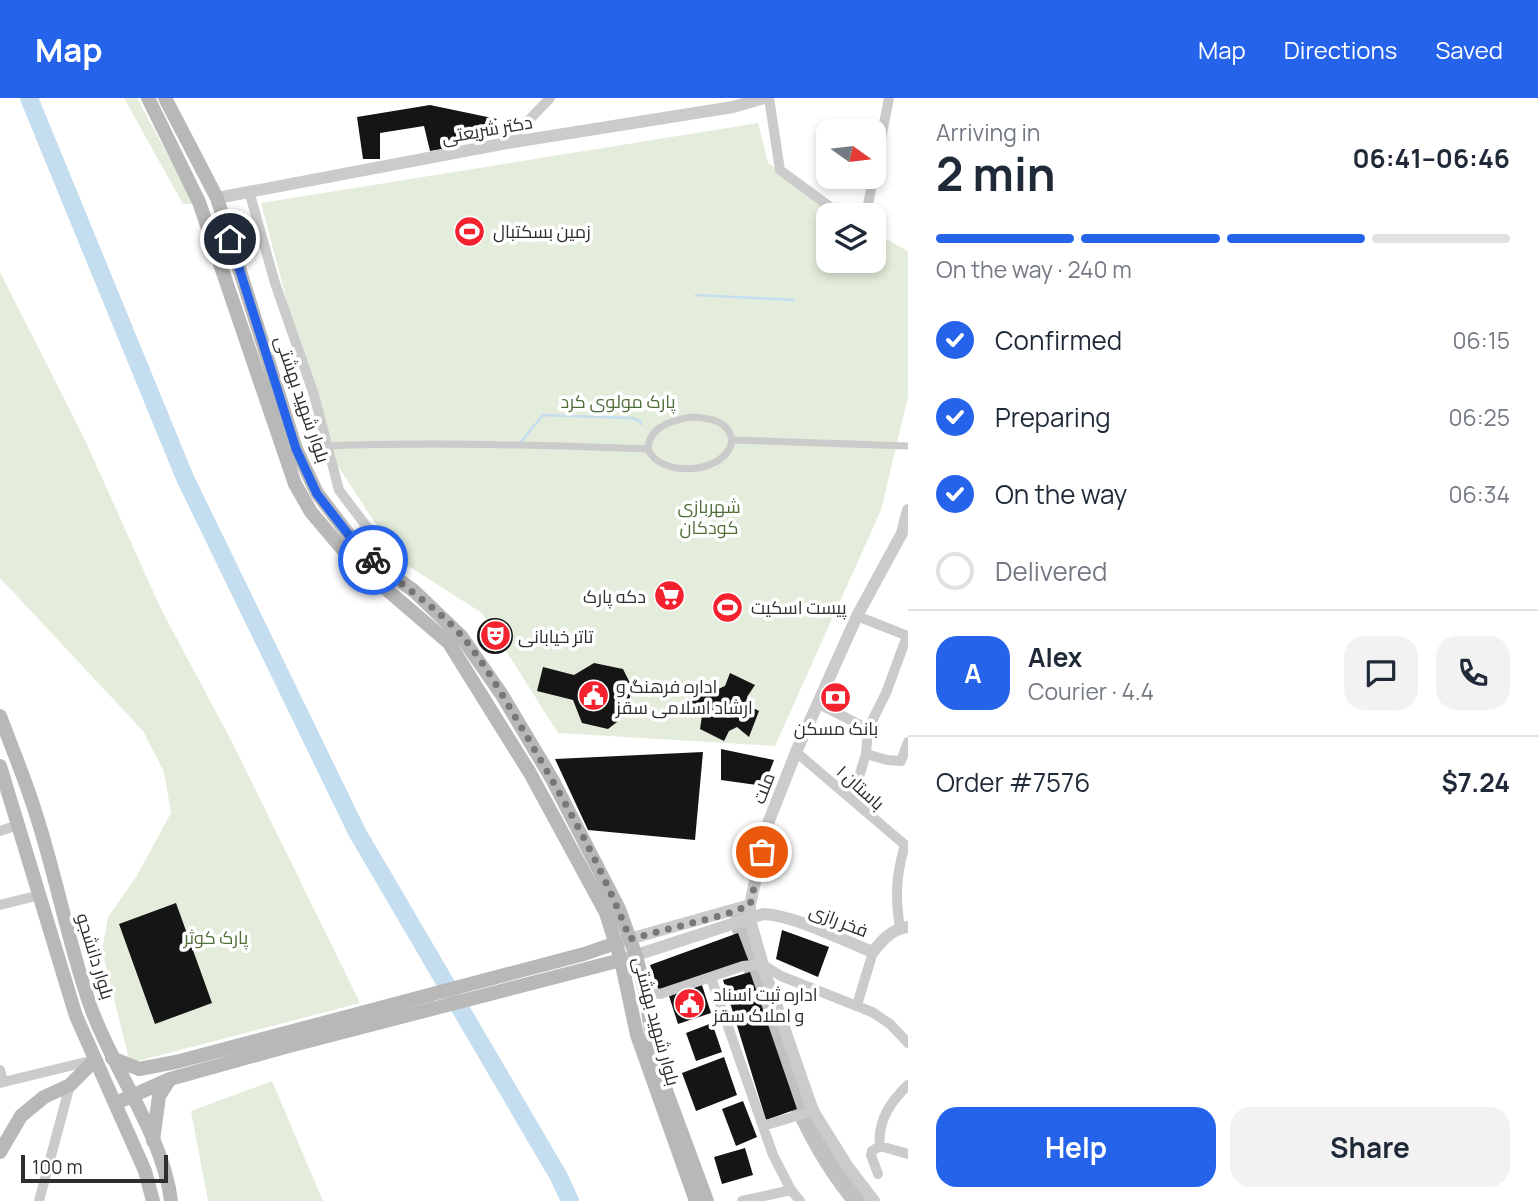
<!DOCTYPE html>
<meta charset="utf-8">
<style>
body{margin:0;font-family:Manrope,Cairo,sans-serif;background:#f2f2f3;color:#1f2937;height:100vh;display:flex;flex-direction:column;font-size:26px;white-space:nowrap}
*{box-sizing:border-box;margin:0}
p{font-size:23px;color:#747a83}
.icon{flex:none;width:38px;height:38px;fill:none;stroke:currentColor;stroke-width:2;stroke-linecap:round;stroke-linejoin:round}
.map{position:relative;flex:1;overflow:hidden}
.details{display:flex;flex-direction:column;background:#fff;width:630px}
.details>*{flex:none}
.needle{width:46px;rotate:104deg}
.controls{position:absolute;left:816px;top:21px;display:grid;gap:14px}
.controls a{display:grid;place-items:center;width:70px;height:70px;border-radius:14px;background:#fff;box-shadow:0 4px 10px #0003;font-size:35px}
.scale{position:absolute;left:21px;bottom:18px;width:147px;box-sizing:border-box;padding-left:7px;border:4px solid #2e2e2e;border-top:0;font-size:19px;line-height:24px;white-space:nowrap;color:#2e2e2e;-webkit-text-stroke:5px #fff;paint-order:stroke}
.pin{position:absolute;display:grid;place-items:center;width:60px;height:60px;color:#fff;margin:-30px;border:4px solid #fff;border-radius:50%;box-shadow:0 2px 7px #0007}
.courier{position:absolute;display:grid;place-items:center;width:70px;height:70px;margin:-35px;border:5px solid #2563eb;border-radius:50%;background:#fff;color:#222;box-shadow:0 2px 9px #0007}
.summary em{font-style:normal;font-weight:700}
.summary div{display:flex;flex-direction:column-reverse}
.summary{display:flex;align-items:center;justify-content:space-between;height:119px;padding:0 28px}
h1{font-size:46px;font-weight:700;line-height:52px}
.bar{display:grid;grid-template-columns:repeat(4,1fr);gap:10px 7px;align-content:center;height:84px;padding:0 28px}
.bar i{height:9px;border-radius:5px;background:#e0e1e3}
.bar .current{background:#2563eb}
.bar p{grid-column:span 4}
.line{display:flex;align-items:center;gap:18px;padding:0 28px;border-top:2px solid #e0e1e3}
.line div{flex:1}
.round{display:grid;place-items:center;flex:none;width:74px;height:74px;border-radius:21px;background:#f2f2f3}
ol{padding:0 28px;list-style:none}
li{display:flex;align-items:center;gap:21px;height:77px}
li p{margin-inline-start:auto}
li .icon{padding:7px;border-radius:50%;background:#2563eb;color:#fff;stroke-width:4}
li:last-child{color:#747a83}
li i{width:38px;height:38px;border:4px solid #e0e1e3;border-radius:50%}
.primary-button{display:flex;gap:14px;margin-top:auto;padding:14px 28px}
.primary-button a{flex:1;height:80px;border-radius:21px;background:#2563eb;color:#fff;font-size:28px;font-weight:700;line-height:80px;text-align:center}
.primary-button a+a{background:#f2f2f3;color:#1f2937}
header{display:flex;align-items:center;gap:42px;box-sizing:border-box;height:98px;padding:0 35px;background:#2563eb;color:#fff}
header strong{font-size:33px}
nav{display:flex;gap:38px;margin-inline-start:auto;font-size:24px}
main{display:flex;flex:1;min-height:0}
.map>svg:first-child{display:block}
</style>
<header>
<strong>Map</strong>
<nav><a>Map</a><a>Directions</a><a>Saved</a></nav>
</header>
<main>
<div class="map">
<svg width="908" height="1103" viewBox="0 0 908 1103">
<rect width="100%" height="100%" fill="#fff"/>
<path fill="#e4eddb" d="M124,0H137L194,106H183Z
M758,25L768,65L844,117H828V163H873V134L908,153V299L881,412L775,648L558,635L482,515L399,462L325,348L261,105Z
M0,174L84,340L161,511L233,646L360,905L130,965L102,853L108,819L136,779L171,715L164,674L143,633L0,480Z
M272,983L323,1103H208L191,1013Z"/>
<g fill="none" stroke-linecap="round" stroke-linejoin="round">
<path stroke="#c5deef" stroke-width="2.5" d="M696,197L794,202
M520,345L543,317L632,320L640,323L641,326"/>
<path stroke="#c5deef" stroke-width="18" d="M29,0L185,380L357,734L559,1079L570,1103"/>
<path stroke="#c1c1c1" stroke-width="26" d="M743,824C773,924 793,1021 862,1103"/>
</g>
<path fill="#151515" d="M430,7L497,21L478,41L440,43L442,51L430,53L424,28L380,35V61H363L357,19Z
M477 538a18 18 0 1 1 36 0a18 18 0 1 1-36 0Z
M594,565L623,571L632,589L626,617L608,631L582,625L573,602L537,593L543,569L574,577Z
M730,575L755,587L747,599L751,609L759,613L749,639L737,629L729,633L724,643L700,631L703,611L687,603L700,584L716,592L725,588Z
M721,651L774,662L764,688L721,682Z
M703,654L695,742L588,732L555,661Z
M176,805L212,905L155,926L119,826Z
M782,832L829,849L818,879L776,861Z
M738,835L749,864L660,896L650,867Z
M750,874L797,1011L766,1022L723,882Z
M702,887L711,915L678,926L669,898Z
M712,925L722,954L696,963L686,935Z
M724,959L737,997L696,1013L682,975Z
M743,1003L757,1039L736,1048L722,1011Z
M745,1050L753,1077L722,1086L714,1059Z"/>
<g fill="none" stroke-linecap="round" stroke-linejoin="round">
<path stroke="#cbcbcb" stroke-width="7" d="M692,319C710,320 728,322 732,342C728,376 660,381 648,351C649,328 673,322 692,319Z
M732,342L908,348
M325,348C433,344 540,347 648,351"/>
<path stroke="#cbcbcb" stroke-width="10" d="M769,0L780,72L841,117
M507,45L550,0
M249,93L275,185L314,297L339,392L388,457
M866,117L889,0
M857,518L908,538
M817,605L868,631
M796,654L905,747
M866,656L887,662L901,663L908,644
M847,697L858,682L866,656L868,631L886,595L907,538
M0,733L18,727
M0,807L40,797
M900,830C895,800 896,776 905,747
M711,880L773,1057L791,1092L800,1103
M645,893L660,896L743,868L762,866L781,878L872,914L890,926L908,945
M857,907L873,854
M0,972L3,983
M0,985L94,962
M908,987C891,1003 877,1023 880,1048L908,1056
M763,1028L813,1013
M878,1076L871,1057L872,1053L880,1048
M39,1103L70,987
M742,1103L791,1092"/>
<path stroke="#cbcbcb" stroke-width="12" d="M217,100L507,45L733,9L764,0
M622,843L750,807
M627,860L763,816C794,817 842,842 873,854C882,842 892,831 908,829
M874,1103L848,1069L813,1013L762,866L750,822V807L767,728L796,654L857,518L902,435L908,412"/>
<path stroke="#b8b8b8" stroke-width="14" d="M148,0L199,104L295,386L311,414L350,460L449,545L530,675L606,815L621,862L637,937L696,1103
M165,0L217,100L296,351L317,395L355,445L378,467L414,493L461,538L502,597L552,681L619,811L636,858L645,893L654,953L668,998L707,1103
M0,618C12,650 25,681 35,713C56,777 68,844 90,907C112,971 163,1036 171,1103
M0,668L76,918L145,1073L153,1103
M112,960L139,971L176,964L584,856L616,845
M116,1005L170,981L285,949L621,862
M153,1043L159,998L170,981
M0,1054L21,1018L44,999L70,987L95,962"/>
</g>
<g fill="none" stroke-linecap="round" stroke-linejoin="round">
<path stroke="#777" stroke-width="7" stroke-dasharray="0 12.6" d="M373,462C401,488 436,508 462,538C487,568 506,604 526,637C564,702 603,770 630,841L727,816L750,807L762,754"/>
<path stroke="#2563eb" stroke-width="9" d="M230,141L296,351L317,396L355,445L373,462"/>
</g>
<defs>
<symbol id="stadium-disc" viewBox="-11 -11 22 22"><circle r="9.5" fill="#f4222e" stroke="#fff"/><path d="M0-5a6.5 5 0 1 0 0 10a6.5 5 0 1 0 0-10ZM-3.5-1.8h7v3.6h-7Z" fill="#fff"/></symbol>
<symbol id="supermarket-disc" viewBox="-11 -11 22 22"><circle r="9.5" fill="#f4222e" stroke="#fff"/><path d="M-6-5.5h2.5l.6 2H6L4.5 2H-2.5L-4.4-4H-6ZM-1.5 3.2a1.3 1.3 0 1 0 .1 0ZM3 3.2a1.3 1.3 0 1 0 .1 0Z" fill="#fff"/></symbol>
<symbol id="theatre-disc" viewBox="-11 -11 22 22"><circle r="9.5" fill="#f4222e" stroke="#fff"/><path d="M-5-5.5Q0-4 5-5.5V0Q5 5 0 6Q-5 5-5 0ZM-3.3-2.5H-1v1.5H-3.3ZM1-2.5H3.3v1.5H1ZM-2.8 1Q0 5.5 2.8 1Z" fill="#fff"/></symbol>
<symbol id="civic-disc" viewBox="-11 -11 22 22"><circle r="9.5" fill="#f4222e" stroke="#fff"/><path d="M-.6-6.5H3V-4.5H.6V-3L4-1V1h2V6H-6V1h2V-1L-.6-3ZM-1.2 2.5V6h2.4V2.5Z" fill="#fff"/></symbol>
<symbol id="bank-disc" viewBox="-11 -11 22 22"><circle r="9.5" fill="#f4222e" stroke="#fff"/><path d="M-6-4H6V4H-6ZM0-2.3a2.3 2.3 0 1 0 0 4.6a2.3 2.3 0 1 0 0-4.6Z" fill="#fff"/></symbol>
</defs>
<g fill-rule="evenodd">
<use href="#stadium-disc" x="452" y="116" width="35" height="35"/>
<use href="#supermarket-disc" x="652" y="480" width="35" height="35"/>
<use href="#stadium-disc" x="710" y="492" width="35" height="35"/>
<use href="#theatre-disc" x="478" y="520" width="35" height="35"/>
<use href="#civic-disc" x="576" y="580" width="35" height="35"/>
<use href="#bank-disc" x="818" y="582" width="35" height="35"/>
<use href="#civic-disc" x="672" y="888" width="35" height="35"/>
</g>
<g text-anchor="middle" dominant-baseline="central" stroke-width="7" stroke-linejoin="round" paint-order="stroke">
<g font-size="18" fill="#2e2e2e" stroke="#fff">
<text transform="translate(487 31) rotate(-10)">دکتر شریعتی</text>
<text transform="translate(303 301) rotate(71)">بلوار شهید بهشتی</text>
<text transform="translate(861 689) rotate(42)">باستان ۱</text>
<text transform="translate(763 690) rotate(-69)">ملت</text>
<text transform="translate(839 822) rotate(21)">فخر رازی</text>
<text transform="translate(96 858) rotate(73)">بلوار دانشجو</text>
<text transform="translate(657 923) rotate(75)">بلوار شهید بهشتی</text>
</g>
<g font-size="18" fill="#2e2e2e" stroke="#fff" text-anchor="start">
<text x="493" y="133">زمین بسکتبال</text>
<text x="646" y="498" text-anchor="end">دکه پارک</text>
<text x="751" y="509">پیست اسکیت</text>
<text x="518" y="538">تاتر خیابانی</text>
<text x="616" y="588">اداره فرهنگ و<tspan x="616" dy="21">ارشاد اسلامی سقز</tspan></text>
<text x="836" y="630" text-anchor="middle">بانک مسکن</text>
<text x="713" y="896">اداره ثبت اسناد<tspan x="713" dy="21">و املاک سقز</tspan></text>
</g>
<g font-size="18" fill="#506e38" stroke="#fff">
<text x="618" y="303">پارک مولوی کرد</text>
<text x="709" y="408">شهربازی<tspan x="709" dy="21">کودکان</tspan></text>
<text x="216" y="839">پارک کوثر</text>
</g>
</g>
</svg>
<div class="controls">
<a><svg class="needle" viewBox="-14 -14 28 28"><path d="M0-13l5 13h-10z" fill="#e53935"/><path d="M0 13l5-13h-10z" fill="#747a83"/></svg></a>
<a><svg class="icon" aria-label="layers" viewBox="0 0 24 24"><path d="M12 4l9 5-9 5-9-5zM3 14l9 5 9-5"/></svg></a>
</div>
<div class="scale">100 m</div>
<div class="pin" style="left:762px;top:754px;background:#ea580c"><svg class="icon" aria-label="bag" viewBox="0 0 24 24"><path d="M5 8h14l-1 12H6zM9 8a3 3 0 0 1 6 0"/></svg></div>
<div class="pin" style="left:230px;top:141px;background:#1f2937"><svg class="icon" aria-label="home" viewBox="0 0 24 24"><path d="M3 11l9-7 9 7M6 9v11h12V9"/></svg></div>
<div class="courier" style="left:373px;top:462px"><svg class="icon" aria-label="bike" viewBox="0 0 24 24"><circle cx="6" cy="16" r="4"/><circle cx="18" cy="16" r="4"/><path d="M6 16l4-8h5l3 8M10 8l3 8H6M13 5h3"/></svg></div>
</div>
<section class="details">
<div class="summary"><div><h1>2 min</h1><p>Arriving in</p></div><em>06:41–06:46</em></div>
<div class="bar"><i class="current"></i><i class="current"></i><i class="current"></i><i></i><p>On the way · 240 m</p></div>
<ol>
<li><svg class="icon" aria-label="check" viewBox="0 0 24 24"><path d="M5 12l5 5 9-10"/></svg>Confirmed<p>06:15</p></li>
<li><svg class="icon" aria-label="check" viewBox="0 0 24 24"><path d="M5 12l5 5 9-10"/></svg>Preparing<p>06:25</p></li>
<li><svg class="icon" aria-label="check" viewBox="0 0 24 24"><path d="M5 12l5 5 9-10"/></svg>On the way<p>06:34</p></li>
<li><i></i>Delivered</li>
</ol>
<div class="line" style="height:126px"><b class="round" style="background:#2563eb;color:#fff">A</b><div><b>Alex</b><p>Courier · 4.4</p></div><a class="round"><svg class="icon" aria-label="chat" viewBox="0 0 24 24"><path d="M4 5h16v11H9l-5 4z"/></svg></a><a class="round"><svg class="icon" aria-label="phone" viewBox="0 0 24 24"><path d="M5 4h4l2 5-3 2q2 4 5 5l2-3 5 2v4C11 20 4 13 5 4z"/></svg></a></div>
<div class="line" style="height:91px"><div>Order #7576</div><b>$7.24</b></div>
<div class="primary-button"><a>Help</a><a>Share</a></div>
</section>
</main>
